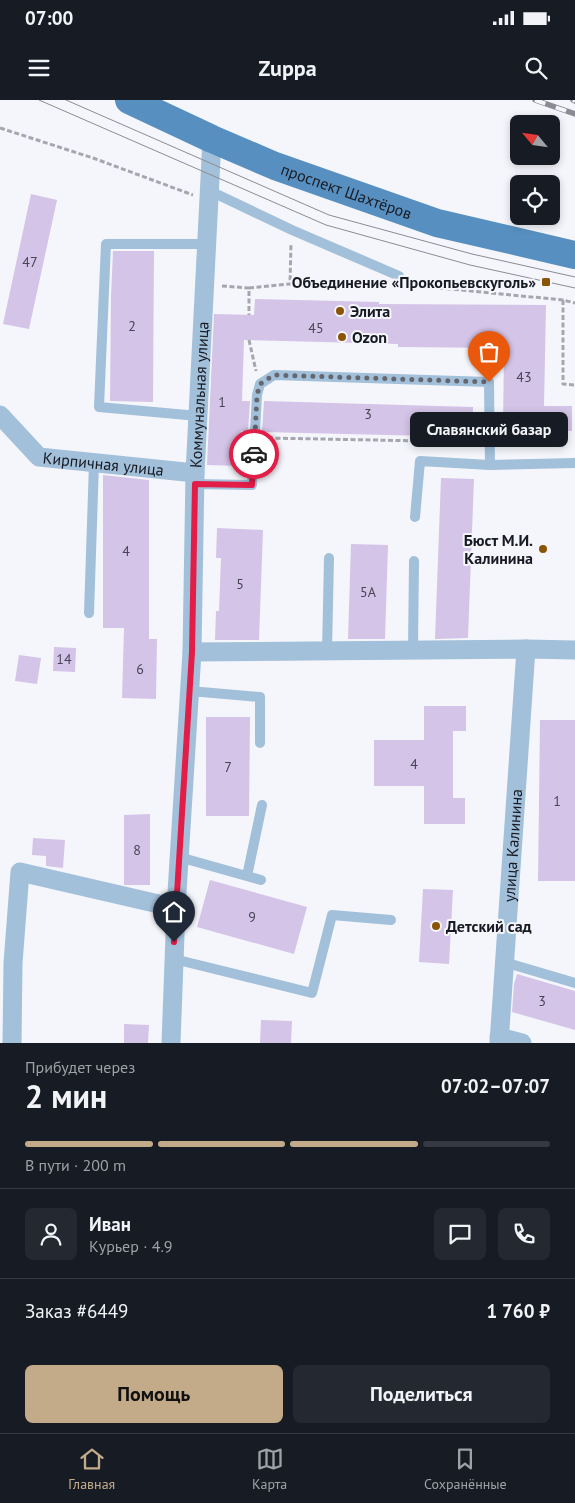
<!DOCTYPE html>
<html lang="ru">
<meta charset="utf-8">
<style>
body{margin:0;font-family:"PT Sans",sans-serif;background:#242831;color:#f1f3f6;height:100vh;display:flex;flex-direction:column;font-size:19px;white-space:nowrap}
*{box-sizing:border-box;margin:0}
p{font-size:16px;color:#9ea1a6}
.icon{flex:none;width:28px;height:28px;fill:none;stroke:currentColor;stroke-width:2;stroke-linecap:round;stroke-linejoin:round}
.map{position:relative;height:943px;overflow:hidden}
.sheet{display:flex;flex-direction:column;background:#171b24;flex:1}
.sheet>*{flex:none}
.needle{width:32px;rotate:299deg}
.controls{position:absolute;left:510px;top:15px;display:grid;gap:10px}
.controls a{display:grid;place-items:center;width:50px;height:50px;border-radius:8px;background:#171b24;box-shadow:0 2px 8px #0003;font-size:25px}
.pin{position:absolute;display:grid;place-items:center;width:42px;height:42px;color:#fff;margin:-51px -21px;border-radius:50% 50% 50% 0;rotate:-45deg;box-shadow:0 0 5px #0007}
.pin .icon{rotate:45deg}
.courier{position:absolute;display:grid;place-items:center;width:50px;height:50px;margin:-25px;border:4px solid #e11d48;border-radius:50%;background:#fff;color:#222;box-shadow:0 1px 6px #0007}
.bubble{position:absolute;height:35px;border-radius:8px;background:#171b24;box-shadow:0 2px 8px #0003;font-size:16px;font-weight:800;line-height:35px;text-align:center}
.headline em{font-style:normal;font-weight:800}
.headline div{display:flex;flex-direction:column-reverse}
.headline{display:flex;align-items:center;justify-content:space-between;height:85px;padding:0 25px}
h1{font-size:32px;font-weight:800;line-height:38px}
.bar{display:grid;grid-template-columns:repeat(4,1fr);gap:8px 5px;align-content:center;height:60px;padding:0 25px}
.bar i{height:6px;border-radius:4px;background:#363941}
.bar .active{background:#c3ab8a}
.bar p{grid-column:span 4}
.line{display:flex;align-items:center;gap:12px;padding:0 25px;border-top:1px solid #363941}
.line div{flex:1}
.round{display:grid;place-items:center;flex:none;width:52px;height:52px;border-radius:8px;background:#242831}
.cta{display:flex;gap:10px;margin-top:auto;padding:10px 25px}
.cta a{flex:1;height:58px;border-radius:8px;background:#c3ab8a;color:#111;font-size:20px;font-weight:800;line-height:58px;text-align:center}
.cta a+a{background:#242831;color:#f1f3f6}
.status{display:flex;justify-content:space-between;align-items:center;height:35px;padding:0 25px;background:#171b24;direction:ltr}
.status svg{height:14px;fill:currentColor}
header{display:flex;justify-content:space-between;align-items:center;height:65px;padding:0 25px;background:#171b24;font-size:22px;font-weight:800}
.menu{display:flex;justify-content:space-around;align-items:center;height:70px;border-top:1px solid #363941;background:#171b24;font-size:14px;color:#9ea1a6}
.menu a{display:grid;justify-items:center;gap:2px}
.menu .active{color:#c3ab8a}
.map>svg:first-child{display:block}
</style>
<div class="status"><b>07:00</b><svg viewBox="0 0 49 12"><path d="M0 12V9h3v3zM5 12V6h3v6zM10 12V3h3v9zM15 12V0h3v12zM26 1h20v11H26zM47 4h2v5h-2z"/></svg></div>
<header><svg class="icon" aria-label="menu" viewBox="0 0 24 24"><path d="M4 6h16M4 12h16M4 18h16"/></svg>Zuppa<svg class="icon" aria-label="search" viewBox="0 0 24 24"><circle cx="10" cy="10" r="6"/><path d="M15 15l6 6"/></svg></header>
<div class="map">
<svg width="575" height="943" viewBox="0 0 575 943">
<rect width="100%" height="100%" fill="#f5f6fb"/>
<path fill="#d4c4e7" d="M31,94L57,100L29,229L3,224Z
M113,151H154L153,302L110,301L111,196Z
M255,199L379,202V204L546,205L544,306H572V331H503L504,248L398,247V244L244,240L242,301H250L248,332L241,331L240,366L207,365L214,214L254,215Z
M264,301L473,307L472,337L262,332Z
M103,375L149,380V539H157L156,599L122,598L124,528H103Z
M441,378L474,379L468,538L435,539Z
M217,428L263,430L259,540H215L216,511H219L221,458H216Z
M351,444L388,445L385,539H348Z
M54,547L76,548L75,572L53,571Z
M19,555L41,558L37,584L15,581Z
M424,606H466V631H453V698H465V724H424V686H374V640H424Z
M206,617H250L249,716H206Z
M540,620H575V781H538Z
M150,714V785H124V715Z
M33,738L65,740L63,768L46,766V756L32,755Z
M210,780L307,807L294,854L197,827Z
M423,789L453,790L449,864L419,862Z
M517,874L575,891V930L512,912L514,884Z
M261,920L292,921L291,943H260Z
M124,924L149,925L148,943H124Z"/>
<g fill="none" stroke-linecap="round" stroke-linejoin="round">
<path stroke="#a6a7ae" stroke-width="3" stroke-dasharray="5 2.5" stroke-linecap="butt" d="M0,28L93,58L193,95
M290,184L383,185
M409,185L563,200L575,203
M222,186L249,188V215
M249,188L290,184L291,143
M563,200V284L575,285
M249,240L256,271
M268,338L476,342"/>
<path stroke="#a2c0da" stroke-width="10" d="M210,91L292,130L399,176
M198,316L99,307L106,144H207
M195,384L252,385L257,295L260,284L274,275L489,282L490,365L575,363
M415,417L420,361L490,365
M89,513L94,363
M413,550L414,461
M327,551L329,458
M190,591L260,597V643
M179,757L261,780
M247,776L262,705
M174,859L312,893L332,815L391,820
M504,862L575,883"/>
<g stroke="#a2c0da" stroke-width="19">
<path id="s1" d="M0,315L39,357L195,373"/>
<path d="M192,552L526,549L575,550"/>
<path d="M499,937L522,943"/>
<path d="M12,943L13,863L20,772L176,808"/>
<path id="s2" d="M171,943L176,808L192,552L195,373L212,39"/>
<path id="s3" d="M499,943L526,549"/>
</g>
<path stroke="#5790c0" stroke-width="28" id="s4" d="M129,0L212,39L275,66L437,123L575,155"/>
<path stroke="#8b8c93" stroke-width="1" d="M39,0L326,125L470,165L575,188
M66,0L329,115L472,154L575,177"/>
<defs>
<path id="rail" d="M535,0L575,14
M573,0L575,1"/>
</defs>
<use href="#rail" stroke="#8b8c93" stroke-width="5.5"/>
<use href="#rail" stroke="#f5f6fb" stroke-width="4" stroke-dasharray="11" stroke-linecap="butt"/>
</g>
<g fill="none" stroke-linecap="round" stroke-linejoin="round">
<path stroke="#65676f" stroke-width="5" stroke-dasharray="0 9" d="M254,354L257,295L260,284L274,275L489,282"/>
<path stroke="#e11d48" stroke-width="6" d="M174,842L192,552L195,384L252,385L254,354"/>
</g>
<g fill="#8b5405" stroke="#f5f6fb" stroke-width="2">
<rect x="541" y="177" width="10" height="10" rx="2.5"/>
<circle cx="340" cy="211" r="5"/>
<circle cx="342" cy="237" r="5"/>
<circle cx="543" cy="449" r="5"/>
<circle cx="436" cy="826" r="5"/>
</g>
<g text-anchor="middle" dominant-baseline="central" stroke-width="4" stroke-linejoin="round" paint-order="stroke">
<g font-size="14" fill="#474454">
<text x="30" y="162">47</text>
<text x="132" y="226">2</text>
<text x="316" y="228">45</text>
<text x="524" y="277">43</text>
<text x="222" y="302">1</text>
<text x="368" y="314">3</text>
<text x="126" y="451">4</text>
<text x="240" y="484">5</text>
<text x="368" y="492">5А</text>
<text x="64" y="559">14</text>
<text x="140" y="569">6</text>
<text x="414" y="664">4</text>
<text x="228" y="667">7</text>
<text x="557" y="701">1</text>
<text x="137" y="750">8</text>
<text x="252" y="817">9</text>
<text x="542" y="901">3</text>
</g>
<g font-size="16" fill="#181a23" stroke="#f5f6fb">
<text stroke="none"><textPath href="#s4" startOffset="236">проспект Шахтёров</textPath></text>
<text stroke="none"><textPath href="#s2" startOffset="649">Коммунальная улица</textPath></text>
<text stroke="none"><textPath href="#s1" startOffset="122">Кирпичная улица</textPath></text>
<text stroke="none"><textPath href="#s3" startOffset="198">улица Калинина</textPath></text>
</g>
<g font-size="16" font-weight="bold" fill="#181a23" stroke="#f5f6fb" text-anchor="start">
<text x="536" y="182" text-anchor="end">Объединение «Прокопьевскуголь»</text>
<text x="350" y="211">Элита</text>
<text x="352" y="237">Ozon</text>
<text x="533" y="440" text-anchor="end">Бюст М.И.<tspan x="533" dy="18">Калинина</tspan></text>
<text x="446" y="826">Детский сад</text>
</g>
</g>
</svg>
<div class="controls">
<a><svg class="needle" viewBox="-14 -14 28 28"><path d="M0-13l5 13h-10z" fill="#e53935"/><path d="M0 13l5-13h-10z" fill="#9ea1a6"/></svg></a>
<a><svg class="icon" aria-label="locate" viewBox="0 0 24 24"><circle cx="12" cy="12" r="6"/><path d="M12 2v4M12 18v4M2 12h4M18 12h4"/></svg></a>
</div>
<div class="pin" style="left:489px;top:282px;background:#ea580c"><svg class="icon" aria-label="bag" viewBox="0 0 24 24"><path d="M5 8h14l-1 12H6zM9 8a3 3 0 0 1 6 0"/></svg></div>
<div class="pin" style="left:174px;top:842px;background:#1f2937"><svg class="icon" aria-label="home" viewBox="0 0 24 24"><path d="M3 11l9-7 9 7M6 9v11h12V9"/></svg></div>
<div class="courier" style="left:254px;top:354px"><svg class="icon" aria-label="car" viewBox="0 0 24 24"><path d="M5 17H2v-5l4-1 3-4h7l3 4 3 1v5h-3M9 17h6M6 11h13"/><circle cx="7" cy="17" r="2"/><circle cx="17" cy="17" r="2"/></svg></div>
<div class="bubble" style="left:410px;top:312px;width:158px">Славянский базар</div>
</div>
<section class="sheet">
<div class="headline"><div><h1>2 мин</h1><p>Прибудет через</p></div><em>07:02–07:07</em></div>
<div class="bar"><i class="active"></i><i class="active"></i><i class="active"></i><i></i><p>В пути · 200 m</p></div>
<div class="line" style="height:90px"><a class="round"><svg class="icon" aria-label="person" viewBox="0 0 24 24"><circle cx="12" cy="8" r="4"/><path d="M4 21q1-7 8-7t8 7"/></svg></a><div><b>Иван</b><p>Курьер · 4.9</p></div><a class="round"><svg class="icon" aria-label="chat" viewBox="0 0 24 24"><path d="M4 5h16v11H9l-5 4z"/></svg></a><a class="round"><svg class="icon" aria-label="phone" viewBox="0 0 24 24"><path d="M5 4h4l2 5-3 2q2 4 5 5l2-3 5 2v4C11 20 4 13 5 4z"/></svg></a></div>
<div class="line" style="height:65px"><div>Заказ #6449</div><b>1 760 ₽</b></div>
<div class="cta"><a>Помощь</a><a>Поделиться</a></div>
</section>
<nav class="menu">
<a class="active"><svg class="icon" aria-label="home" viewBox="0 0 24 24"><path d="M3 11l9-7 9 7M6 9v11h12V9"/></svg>Главная</a>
<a><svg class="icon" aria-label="map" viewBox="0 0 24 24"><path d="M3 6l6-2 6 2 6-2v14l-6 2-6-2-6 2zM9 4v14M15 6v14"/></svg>Карта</a>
<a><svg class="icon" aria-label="saved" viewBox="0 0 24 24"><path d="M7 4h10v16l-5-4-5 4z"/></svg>Сохранённые</a>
</nav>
